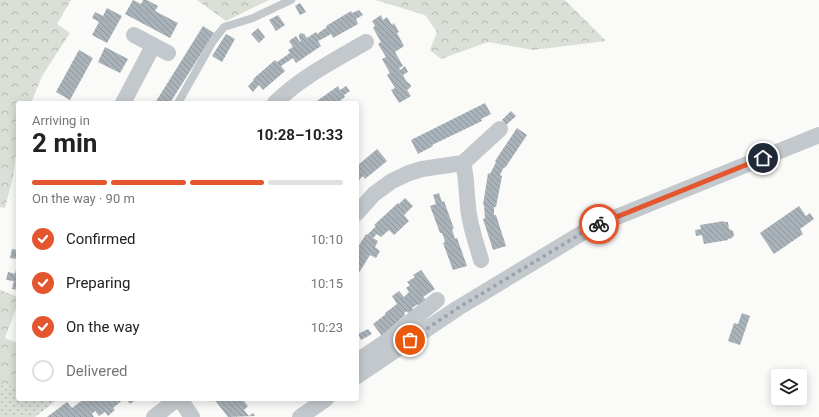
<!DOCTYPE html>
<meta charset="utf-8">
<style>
body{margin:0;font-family:Roboto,sans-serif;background:#f6f6f6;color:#222;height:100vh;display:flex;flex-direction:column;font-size:15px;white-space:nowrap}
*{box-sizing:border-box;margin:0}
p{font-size:13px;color:#767676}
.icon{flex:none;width:22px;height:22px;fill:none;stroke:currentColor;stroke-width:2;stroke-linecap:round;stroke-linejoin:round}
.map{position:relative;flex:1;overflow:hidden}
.sheet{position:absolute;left:16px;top:101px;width:343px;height:300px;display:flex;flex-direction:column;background:#fff;border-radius:4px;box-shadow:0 2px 10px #0003}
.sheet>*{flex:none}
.fabs{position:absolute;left:771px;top:369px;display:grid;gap:8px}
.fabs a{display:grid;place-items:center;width:36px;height:36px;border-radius:4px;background:#fff;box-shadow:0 2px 10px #0003;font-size:20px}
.pin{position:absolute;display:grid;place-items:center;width:34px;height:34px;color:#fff;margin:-17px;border:2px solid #fff;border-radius:50%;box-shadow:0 1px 4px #0007}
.courier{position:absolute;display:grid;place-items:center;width:40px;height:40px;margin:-20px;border:3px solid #e4572e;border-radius:50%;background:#fff;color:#222;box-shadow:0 1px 5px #0007}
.headline em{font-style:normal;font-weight:700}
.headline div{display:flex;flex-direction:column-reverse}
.headline{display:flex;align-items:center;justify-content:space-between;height:68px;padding:0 16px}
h1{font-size:26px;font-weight:700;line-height:30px}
.bar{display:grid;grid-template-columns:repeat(4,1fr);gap:6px 4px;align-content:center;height:48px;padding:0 16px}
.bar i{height:5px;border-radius:3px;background:#e0e0e0}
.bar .active{background:#e4572e}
.bar p{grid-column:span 4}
ol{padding:0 16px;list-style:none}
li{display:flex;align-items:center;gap:12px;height:44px}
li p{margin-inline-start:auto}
li .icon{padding:4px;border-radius:50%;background:#e4572e;color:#fff;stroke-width:4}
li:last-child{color:#767676}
li i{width:22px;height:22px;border:2px solid #e0e0e0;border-radius:50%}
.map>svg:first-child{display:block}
</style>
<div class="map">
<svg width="819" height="417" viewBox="0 0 819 417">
<defs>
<pattern id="grass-dots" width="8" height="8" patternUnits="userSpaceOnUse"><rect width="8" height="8" fill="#dadfd7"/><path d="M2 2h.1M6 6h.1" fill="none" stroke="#b4b9b4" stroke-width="1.8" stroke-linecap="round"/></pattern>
<pattern id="forest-crowns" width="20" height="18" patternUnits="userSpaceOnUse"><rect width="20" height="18" fill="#dadfd7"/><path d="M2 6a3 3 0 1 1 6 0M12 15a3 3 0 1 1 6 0" fill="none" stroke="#b4b9b4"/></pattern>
<pattern id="building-back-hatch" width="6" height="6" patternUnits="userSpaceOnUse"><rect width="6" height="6" fill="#aab3b9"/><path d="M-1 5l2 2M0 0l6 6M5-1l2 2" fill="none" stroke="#8e969c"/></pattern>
</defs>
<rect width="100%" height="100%" fill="#fafaf8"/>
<path fill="url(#grass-dots)" d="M0,385L18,386V399H58L35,417H0Z"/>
<path fill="url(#forest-crowns)" d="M0,0H71L57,24L70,33L42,76L31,103H18V138L13,177L5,208L0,207Z
M197,0H269L226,21Z
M375,0H565L606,41L533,50L488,42L441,59L430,50L437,32L425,15Z
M0,290L18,297V303L5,338L18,343V386H17L0,385Z"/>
<path fill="url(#building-back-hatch)" d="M133,0L141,4L143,0H147L158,6L155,11L178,23L170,38L125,14Z
M300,3L306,12L300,15L295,6Z
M107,8L122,16L107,43L92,35L99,22L92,18L95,12L103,16Z
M359,10L363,15L356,19L358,24L333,38L331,34L324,38L318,41L321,46L296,63L293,58L281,66L285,71L263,90L259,85L253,92L248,86L254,80L253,79L275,60L277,62L290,53L288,50L293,47L289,41L296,36L300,42L301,41L299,38V35L301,33L304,34L307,38L316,32L317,34L327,27L326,26L351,11L352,13Z
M278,15L285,25L276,31L269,20Z
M381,15L383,20L387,17L392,25L394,23L399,32L397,33L404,46L395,52L403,66L399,68L400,70L405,66L408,72L403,75L406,81L411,85L410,88L407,90L411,96L399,103L391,90L395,88L387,75L390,73L382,59L386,57L378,44L381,42L373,28L375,26L372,21Z
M203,26L214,33L170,103H155Z
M258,28L265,37L259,43L251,34Z
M226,34L235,39L222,62L212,56Z
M105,47L128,59L120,73L98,62Z
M79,50L93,58L70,100L56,92Z
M338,86L340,90L346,86L350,91L344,95L345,97L337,103H314Z
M485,103L491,114L481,119L482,121L432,145L433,146L418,154L411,140Z
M511,111L516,116L506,125L502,120Z
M517,128L527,135L505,168L504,167L500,175L502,176L496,207H494V215H496L506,246L493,250L483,219L485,218L484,205H483L488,173L490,174L496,162L495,161Z
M377,149L387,161L365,179L363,176L357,182V166Z
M439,193L442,202L444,201L454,229H452L455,239L457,238L467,266L453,270L443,243L445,242L444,238L442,233H440L430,206L436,204L433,195Z
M405,198L413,206L404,215L409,221L394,235L389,230L381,237L377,234L373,238L378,241L375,247L380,251L376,258L370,255L357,276L358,247L366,234L367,235L376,226L374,225L398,203L399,204Z
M799,206L806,216L810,213L814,219L800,229L803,234L774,254L760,233Z
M724,221V222H728L729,229L733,231L734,235L732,238L728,239V240L704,244L702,235L696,236L695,230L701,229L700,225Z
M12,249L18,250V259L10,258Z
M17,265H18V290L12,289L14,281L6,280L8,272L15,274Z
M421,270L435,289L423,297L427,301L419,307L418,304L412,308L414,310L408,313L407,311L404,313L405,315L394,325L395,326L382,336L373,324L386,314L385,313L397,304L392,296L399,291L404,297L409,292L406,288L410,285L407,282L415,277L413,275Z
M742,313L750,316L740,345L728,341L734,323L738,324Z
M368,329L372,334L361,340L358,334Z
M84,399H95L96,400L98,399H124L113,408L115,410L108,416L105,412L99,416L95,411L92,414L94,417H47L67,402L72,408Z
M126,399H137L130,404Z
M214,399H242L248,406L244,410L249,416L253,413L255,416L228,417Z"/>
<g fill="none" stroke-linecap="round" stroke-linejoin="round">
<path stroke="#c3c8cc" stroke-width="8" d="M178,103L213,41L224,27L253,18L291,0"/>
<path stroke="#c3c8cc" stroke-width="16" d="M134,35L168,53
M123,103L153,46
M275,103C301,77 335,60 366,42
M463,163C467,178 466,191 468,206C469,224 476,242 481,260
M357,213L374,194L392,181L409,173L422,169L463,163L500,129
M362,372L363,357L388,340L437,300
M357,376L458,308L592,227L819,135
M180,399L192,417
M154,417L177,399
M300,417L326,399"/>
</g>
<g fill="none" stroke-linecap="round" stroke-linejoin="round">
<path stroke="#99a4ac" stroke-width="4" stroke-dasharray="0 7.2" d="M410,340L458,308L592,227L599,224"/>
<path stroke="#e4572e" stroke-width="5" d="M599,224L763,158"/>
</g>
</svg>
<div class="fabs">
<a><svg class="icon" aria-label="layers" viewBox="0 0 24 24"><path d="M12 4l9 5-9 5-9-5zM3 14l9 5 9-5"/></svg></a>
</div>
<div class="pin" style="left:410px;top:340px;background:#ea580c"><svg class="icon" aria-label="bag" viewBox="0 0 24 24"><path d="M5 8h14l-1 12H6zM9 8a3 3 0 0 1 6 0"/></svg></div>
<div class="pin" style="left:763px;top:158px;background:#1f2937"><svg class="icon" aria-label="home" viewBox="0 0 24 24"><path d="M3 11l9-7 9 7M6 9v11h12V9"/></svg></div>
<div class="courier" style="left:599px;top:224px"><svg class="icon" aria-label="bike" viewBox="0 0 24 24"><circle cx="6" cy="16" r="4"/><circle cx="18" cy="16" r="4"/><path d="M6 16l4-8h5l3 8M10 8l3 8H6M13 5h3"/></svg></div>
<section class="sheet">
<div class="headline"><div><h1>2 min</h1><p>Arriving in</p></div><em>10:28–10:33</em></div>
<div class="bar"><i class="active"></i><i class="active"></i><i class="active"></i><i></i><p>On the way · 90 m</p></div>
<ol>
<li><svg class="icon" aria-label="check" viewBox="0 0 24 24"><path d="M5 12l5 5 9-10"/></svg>Confirmed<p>10:10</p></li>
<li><svg class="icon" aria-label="check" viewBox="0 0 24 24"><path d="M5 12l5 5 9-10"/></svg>Preparing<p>10:15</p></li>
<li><svg class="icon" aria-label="check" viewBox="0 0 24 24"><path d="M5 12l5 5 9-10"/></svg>On the way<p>10:23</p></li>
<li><i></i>Delivered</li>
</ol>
</section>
</div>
